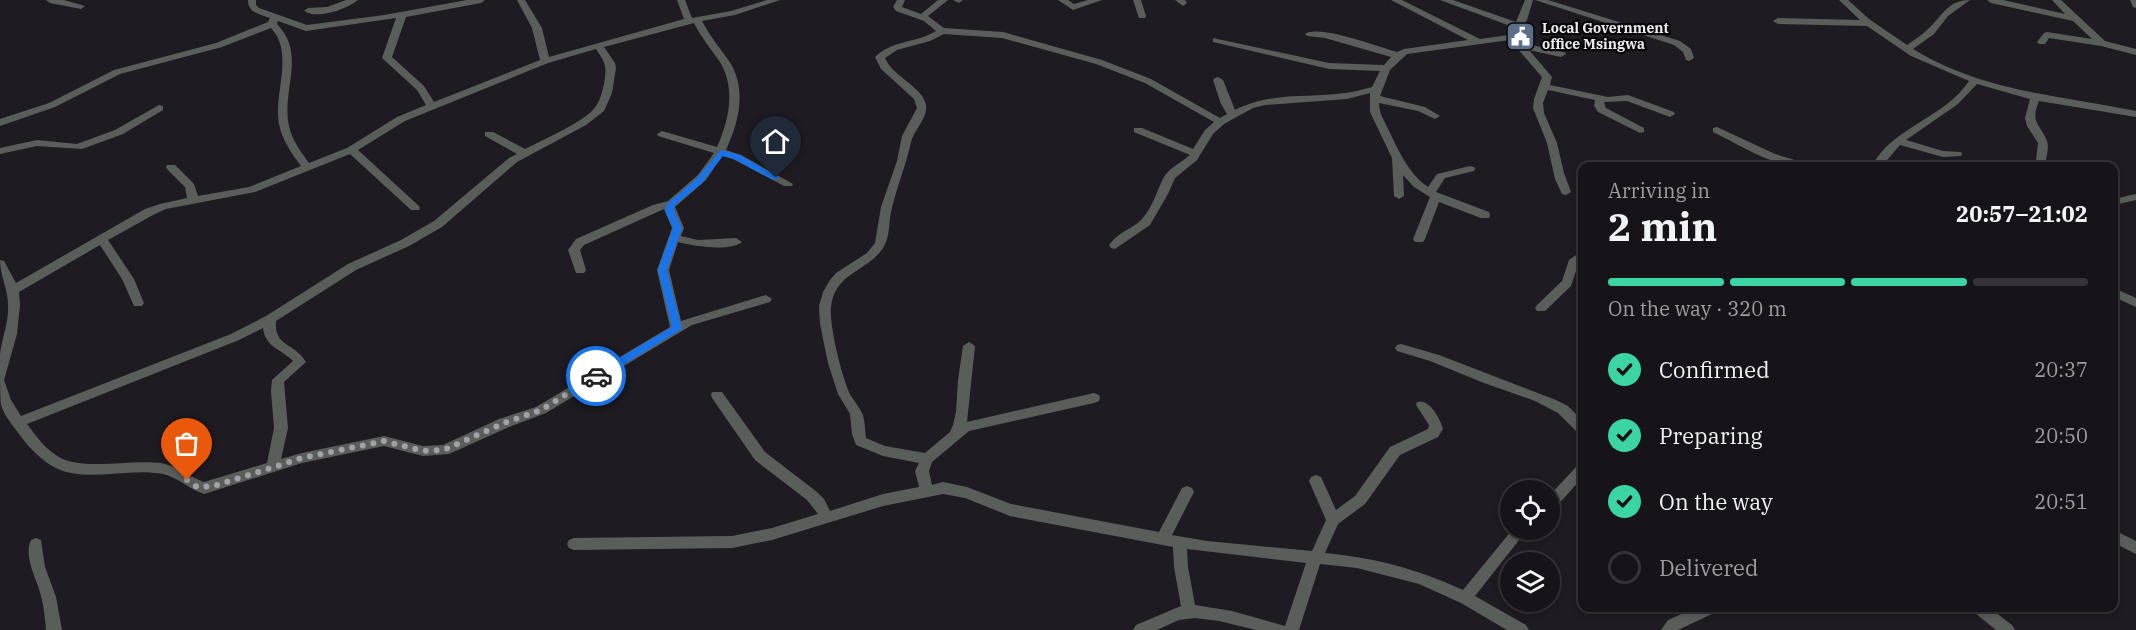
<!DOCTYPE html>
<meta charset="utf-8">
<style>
body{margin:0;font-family:"IBM Plex Serif",serif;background:#232127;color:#f1f3f6;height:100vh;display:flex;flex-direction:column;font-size:22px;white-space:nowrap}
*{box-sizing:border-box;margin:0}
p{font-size:20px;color:#9e9ea2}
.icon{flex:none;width:33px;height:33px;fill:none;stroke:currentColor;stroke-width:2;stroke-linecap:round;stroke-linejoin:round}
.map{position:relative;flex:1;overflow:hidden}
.side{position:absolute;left:1578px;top:162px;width:540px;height:450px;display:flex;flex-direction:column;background:#16141a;border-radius:12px;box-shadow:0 3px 9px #0003,0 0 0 2px #353339}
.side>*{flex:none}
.buttons{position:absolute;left:1500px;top:480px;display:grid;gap:12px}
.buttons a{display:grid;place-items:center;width:60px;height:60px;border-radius:50%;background:#16141a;box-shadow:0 3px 9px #0003,0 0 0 2px #353339;font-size:30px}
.pin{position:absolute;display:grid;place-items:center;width:51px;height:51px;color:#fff;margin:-62px -26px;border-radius:50% 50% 50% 0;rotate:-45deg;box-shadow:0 0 6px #0007}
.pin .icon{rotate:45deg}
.courier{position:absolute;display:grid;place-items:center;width:60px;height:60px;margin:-30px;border:4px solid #1a73e8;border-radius:50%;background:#fff;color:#222;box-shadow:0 2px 8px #0007}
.overview em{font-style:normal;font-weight:700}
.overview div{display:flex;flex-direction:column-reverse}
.overview{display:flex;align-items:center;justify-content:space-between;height:102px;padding:0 30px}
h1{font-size:39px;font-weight:700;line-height:45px}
.bar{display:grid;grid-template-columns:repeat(4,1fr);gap:9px 6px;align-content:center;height:72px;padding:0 30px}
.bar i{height:8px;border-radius:4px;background:#353339}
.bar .selected{background:#3ad4a5}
.bar p{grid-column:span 4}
ol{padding:0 30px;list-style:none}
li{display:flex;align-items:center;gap:18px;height:66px}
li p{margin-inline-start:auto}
li .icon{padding:6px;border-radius:50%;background:#3ad4a5;color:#111;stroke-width:4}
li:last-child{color:#9e9ea2}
li i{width:33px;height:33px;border:3px solid #353339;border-radius:50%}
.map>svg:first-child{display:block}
</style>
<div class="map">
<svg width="2136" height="630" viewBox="0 0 2136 630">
<rect width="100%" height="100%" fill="#1e1b22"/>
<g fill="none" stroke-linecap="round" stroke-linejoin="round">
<path fill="#5a5e5b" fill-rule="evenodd" d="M46,0H64L85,6L81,9L50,3Z
M248,0H256V5L259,8L307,25L384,15L467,0H485L481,3L406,17L392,57L424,86L434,102L540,60L532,28L517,0H525L542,28L549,57L684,19L677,0H685L692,18L731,11L767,0H780L735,15L702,21C710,37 722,50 731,64C747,92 738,124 726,150L741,155L793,184L792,186H784L733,159L722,156L706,180L675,207L684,228L681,236L698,240L736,238L742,242C730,252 693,246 678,242L669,270L681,321L766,295L772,299L770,302L692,325L546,413L509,427L449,454L423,456L384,446L302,463L204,494C189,489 177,477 163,474C132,468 101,479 71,473C53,470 38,457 26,443C18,432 5,418 1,405C0,395 0,365 0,354C2,338 9,322 8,305C8,289 0,276 0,260L4,261L16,283L145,209L160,204L187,198L185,187L167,169L166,167L167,165H175L194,184L198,196L249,187L301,166C292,154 282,140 279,124C273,93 295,54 271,28L222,47L120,74L55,107L0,126V119L49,103L114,70L216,43L268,22L270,18C259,14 248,13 248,0ZM396,18L382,58L417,90L426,105L397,117L347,148L309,163C301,152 292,140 289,126C281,90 307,55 277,24L278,21L306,31ZM694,23C701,37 711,49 720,62C736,89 729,120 717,147L662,131L657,134L658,136L714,153L698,175L668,201L653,205L576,239L568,250L576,273H584L586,270L580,250L584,245L664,209L672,228L657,270L670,327L536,407L499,419L443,445L423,446L384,436L302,453L281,459L288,428L284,382L306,362C294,342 274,347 276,321L356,270L409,246L442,227L517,162L586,125L604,111L612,93L616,68L615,63L604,47ZM596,49C606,64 607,66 604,84C602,91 601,99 596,106C587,121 542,140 525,149L493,132H485V136L517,154L509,158L434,221L401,240L348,264L266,316L231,334L21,416L11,400L4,380L17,334L20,305L19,292L100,245L122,279L134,306H142L144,303L134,279L108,240L153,215L166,209L255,192L350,154L411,210H419L420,208L419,206L358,150L405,121L548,63ZM263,328C265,347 281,349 293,361L272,380L271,391L274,428L267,463L204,482C189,477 178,466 161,463C132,459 83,471 59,457C46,450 36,436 27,424L239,340Z
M346,0H358C347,9 317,20 304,11L308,8L327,7Z
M897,0H905L902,7L921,14L938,0H948L928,16L944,28L1003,32L1102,60L1151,79L1220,118L1227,114L1221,104L1213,80L1215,78L1218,77L1223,80L1235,110C1268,92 1308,98 1345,93C1354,92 1363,89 1372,87L1380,71L1329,69L1213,42V38L1329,63L1384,65L1391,57L1325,38L1307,36L1305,34C1319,24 1379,47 1397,52L1404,49L1468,40L1391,0H1402L1480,39L1509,35L1513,27L1440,0H1453L1516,22L1525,0H1533L1527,20L1517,37L1523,43L1564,52L1566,54L1561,57L1529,50L1552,77L1550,85L1608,97L1628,95L1674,112L1675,114L1670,117L1627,101L1604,102L1606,108L1644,128V132L1640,133L1598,112L1594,106L1595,100L1548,90L1543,103L1544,113L1557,143L1564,173L1571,192L1566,195L1562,194L1555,179L1547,143L1533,108L1534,99L1542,77L1510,40L1407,54L1390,70L1380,96L1425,107L1440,116L1435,119L1418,111L1379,103C1379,113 1384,120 1388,129C1399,151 1408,173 1428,187L1437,174L1470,166L1474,167L1475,169L1474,171L1445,178L1436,192L1489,212L1490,215L1489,218H1481L1439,202L1425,239L1423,242H1415L1413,239L1430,197L1414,187L1403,175L1404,196L1399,199L1394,196L1392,158L1370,112V93L1347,99L1265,105L1253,108L1224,124L1213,134L1197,160L1175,178L1168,194L1150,225L1115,249L1111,248L1109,245C1119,231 1133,229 1142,219C1153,207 1157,190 1164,177C1169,168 1182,162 1190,155L1134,132V128H1142L1193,149L1205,130L1214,122L1145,83L1096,64L1002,38L944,34L930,41L897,50L885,58C892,76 923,87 926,105C928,118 914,130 911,142C906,165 897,186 892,208C888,221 891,236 883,248C866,273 835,272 831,307C829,325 842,379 851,396C855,402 860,408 863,415C865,422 865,430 866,438L885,446L925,453L950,432L953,425L956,412L958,380L963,346L969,342L975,346L967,422L1094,393L1099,395L1100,398L1099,401L1094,403L969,431L932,462L929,471L932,485L943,482L967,487L1011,504L1159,532L1182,488L1187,486L1192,488L1194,492L1172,535L1207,541L1312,551L1326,520L1309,481L1311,477L1316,475L1321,477L1336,510L1355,496L1390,447L1428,429L1429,425L1416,405L1417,402C1429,398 1440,418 1443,429L1438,437L1400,455L1365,504L1338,524L1325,553C1376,558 1417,569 1463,590L1512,530H1527L1475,596L1526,625L1529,630H1507L1461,603L1419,584L1357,568L1320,564L1299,630H1256L1219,621L1195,618L1179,620L1157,630H1133L1136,625L1181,606L1174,567L1173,547L1010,516L965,498L943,494L883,506L772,540L732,548L574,550L569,548L567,544L569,540L574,538L732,536L772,528L818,514L807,500L755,460L712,398L711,395L712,392H722L765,452L817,492L824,499L830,511L883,494L919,487L915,471L919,463L883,456L856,445L852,434L850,414L838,394L828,363L820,324L819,306L823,292L830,280L836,273L867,253L875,243L881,207L897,161L902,136L917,108L914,99L881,69L875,57C892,40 917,43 936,31L924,21L896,11L893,7ZM1187,549L1306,563L1285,626L1232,611L1195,605L1188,567Z
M953,0H963L959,3Z
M1058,0H1068L1074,4L1088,0H1102L1073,10Z
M1133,0H1141L1146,16L1145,18H1139Z
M1175,0H1185L1187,3L1183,6Z
M1535,0H1548L1680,41L1691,49L1694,58L1689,61L1686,60L1683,52L1674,45Z
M1839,0H1848L1869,19L1907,45C1913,40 1921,36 1927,30C1942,17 1947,0 1970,0L1948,16L1934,34L1913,49C1984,92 2058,95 2136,111V117L2039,101C2030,123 2039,122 2047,141C2049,146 2047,154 2046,160L2041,163L2036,160L2038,143L2027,126L2025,118L2030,99L1977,84L1958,104L1906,140L1943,151L1961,152L1962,154L1961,156L1943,157L1900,145L1882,166H1872C1892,127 1945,118 1969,81L1911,56L1867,26L1778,24L1773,21L1778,18L1860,20Z
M1987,0H2003L2065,14L2052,0H2061L2105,41L2136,49V55L2101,46L2049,38L2045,44H2039L2037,42L2044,33L2047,32L2092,39L2073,21L1991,3Z
M2130,0H2136V8L2133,7Z
M159,105L163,106V110L123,134L82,149L37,146L0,154V148L37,140L77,144L115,130Z
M1717,127L1775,154L1808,164L1809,166C1777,170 1742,146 1713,132V128Z
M2136,194V200L2114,205V199Z
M1582,251V261L1578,265L1571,286L1545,311H1537L1535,308L1537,305L1562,281L1569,260Z
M2114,288L2136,298V307L2114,297Z
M1401,344L1439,355L1556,400L1568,406L1582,420V433L1577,432L1558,413L1535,401L1484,383L1430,361L1397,351L1395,348L1397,345Z
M1582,465V478L1555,508L1550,510V495L1577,466Z
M2114,530L2136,541V554L2114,543Z
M36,538L41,540L45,567L56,597L62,630H46C45,619 44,607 41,596C37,579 23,557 31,540Z
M1695,608H1716L1714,613L1678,630H1661L1668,620Z
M1973,608H1990L2012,625L2015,630H1996L1975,613Z"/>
</g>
<path fill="#1a73e8" d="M721,150L740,155L780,178L773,180L734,159L723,156L701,184L675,205L674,211L682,228L667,270L682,329L600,379H592V374L672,327L658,270L673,228L665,211L667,204L695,180Z"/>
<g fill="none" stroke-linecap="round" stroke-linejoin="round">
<path stroke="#a3a0a7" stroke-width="6" stroke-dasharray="0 10.8" d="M187,480L197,487L214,486L302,458L384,441L423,451L444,450L504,423L541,410L596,376"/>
</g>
<defs>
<symbol id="civic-square" viewBox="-11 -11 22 22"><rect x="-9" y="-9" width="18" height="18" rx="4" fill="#5c6f8a" stroke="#070609"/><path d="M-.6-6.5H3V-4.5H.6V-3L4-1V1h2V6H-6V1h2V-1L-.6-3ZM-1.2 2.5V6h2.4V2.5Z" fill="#fff"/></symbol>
</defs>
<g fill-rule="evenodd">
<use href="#civic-square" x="1504" y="20" width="33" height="33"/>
</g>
<g text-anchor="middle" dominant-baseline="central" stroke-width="4.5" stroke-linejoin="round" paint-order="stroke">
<g font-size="14" font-weight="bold" fill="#ebe8ee" stroke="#070609" text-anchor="start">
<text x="1542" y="28">Local Government<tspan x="1542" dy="16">office Msingwa</tspan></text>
</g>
</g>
</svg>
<div class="buttons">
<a><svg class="icon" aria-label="locate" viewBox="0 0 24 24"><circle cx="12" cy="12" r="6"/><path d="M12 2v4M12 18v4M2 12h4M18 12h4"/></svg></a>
<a><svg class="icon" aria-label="layers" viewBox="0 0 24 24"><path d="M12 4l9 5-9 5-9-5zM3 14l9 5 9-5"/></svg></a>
</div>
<div class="pin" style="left:187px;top:480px;background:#ea580c"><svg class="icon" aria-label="bag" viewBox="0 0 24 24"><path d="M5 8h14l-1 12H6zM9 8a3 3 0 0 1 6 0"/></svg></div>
<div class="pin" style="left:776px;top:178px;background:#1f2937"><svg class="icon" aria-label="home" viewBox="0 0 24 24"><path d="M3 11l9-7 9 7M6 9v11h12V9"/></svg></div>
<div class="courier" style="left:596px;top:376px"><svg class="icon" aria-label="car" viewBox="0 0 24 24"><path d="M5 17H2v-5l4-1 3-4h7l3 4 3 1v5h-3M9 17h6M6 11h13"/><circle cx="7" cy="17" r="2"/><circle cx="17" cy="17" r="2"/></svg></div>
<section class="side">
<div class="overview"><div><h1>2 min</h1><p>Arriving in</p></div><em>20:57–21:02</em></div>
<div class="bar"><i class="selected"></i><i class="selected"></i><i class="selected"></i><i></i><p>On the way · 320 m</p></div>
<ol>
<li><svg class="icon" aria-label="check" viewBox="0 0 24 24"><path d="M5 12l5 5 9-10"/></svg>Confirmed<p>20:37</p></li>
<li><svg class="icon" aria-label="check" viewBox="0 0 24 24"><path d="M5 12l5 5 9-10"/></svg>Preparing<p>20:50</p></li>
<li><svg class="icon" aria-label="check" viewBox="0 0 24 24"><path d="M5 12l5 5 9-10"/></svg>On the way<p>20:51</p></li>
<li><i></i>Delivered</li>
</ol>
</section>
</div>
